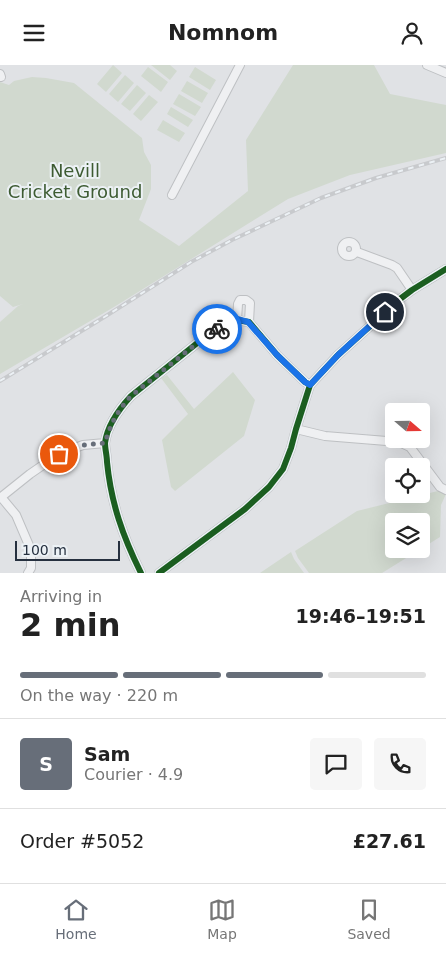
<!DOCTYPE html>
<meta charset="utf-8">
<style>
body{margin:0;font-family:"DejaVu Sans",sans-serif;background:#f6f6f6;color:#222;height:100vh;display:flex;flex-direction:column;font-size:19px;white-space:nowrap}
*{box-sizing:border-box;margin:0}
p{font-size:16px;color:#767676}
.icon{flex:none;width:28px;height:28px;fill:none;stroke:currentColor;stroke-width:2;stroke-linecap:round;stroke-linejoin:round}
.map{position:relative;height:508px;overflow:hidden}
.side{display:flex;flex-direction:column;background:#fff;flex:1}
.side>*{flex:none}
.needle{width:32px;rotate:110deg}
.controls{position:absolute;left:385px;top:338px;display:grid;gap:10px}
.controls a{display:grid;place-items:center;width:45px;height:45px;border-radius:5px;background:#fff;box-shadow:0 5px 20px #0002;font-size:25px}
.scale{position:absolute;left:15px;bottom:12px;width:105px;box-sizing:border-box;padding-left:5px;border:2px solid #26303f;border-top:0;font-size:14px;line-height:18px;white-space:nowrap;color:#26303f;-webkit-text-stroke:4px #ecf1f5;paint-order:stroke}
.pin{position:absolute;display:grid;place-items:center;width:42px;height:42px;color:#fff;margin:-21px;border:2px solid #fff;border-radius:50%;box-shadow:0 1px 5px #0007}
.courier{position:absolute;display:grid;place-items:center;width:50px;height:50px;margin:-25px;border:4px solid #1a73e8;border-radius:50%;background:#fff;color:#222;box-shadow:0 1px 6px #0007}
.summary em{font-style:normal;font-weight:600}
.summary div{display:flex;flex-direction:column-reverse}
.summary{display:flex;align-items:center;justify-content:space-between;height:85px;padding:0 20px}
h1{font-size:32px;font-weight:600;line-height:38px}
.bar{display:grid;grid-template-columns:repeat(4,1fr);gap:8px 5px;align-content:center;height:60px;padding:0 20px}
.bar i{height:6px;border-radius:4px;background:#e0e0e0}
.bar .current{background:#676e79}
.bar p{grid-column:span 4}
.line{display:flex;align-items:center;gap:12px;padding:0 20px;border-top:1px solid #e0e0e0}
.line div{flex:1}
.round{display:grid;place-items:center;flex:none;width:52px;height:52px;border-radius:5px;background:#f6f6f6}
header{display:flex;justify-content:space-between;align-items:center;height:65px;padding:0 20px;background:#fff;font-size:22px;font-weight:600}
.tab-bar{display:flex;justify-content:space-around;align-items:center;height:70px;border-top:1px solid #e0e0e0;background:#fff;font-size:14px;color:#767676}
.tab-bar a{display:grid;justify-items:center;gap:2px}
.tab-bar .current{color:#676e79}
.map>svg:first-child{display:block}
</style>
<header><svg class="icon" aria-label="menu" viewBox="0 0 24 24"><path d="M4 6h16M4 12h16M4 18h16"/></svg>Nomnom<svg class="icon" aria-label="person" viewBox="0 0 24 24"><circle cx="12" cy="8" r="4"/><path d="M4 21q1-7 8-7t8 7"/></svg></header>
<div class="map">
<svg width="446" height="508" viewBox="0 0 446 508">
<rect width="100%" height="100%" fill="#e0e2e5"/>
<path fill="#d1d9cf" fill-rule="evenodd" d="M113,0L122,8L106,27L97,19Z
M151,0H170L177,6L170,15Z
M293,0H374L390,29L446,40V88L350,110L288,134L114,242L0,309V257L18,241L23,239L13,242L0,231V17L9,20L14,16L32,12L46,13L74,18L142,73L144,87L151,100V124L139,155L179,181L248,126L246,75Z
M148,2L168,17L161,27L141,11Z
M195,2L216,15L210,25L189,12Z
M125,10L134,18L118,37L109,29Z
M187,16L208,28L202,38L181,26Z
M137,20L146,28L130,46L121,39Z
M179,29L201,42L195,51L173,39Z
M149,30L158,37L141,56L133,49Z
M171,42L193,55L188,62L167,49Z
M163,55L185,68L179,77L157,65Z
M233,307L255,335L244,371L175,426L171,422L162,375L188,349L161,313L167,310L194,344Z
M442,425L446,429L441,440L440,472L382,508H309L298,493L295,486L357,446ZM394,456H421V484H394Z
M291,487L294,494L304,508H260Z"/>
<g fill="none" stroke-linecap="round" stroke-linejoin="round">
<defs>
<path id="minor" d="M427,0L446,8
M0,9L1,12
M172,130L240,0
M342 184a7 7 0 1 1 14 0a7 7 0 1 1-14 0Z
M357,187L392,200L397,203L412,225
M237,255L238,239L240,235H246L250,238L249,257
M296,364L325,371L399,377L410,382L440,422L446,425
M1,432L16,450L31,485V503L28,508
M0,433L30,409L59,389L83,380L105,378
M141,508C123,472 111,438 107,397C107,391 105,384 105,378C107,361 120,343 131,331L206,271L222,260L237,255L249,257L277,290L305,317L310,320
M159,508L245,444L269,422L283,404L291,383L296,364L310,320L338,290L400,234L412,225L446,204"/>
</defs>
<use href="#minor" stroke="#bec0c3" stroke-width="10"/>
<use href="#minor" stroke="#eff0f2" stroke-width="8"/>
<defs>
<path id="rail" d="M0,316L106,251L191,197L232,175L321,133L376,113L446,93"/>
</defs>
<use href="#rail" stroke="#c8cacd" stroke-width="4"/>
<use href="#rail" stroke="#ecf1f5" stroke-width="2" stroke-dasharray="5.5" stroke-linecap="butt"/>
<defs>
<path id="cycleway" d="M141,508C123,472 111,438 107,397C107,391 105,384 105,378C107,361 120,343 131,331L206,271L222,260L237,255L249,257L277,290L305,317L310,320
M159,508L245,444L269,422L283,404L291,383L296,364L310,320L338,290L400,234L412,225L446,204"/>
</defs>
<use href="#cycleway" stroke="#ecf1f5" stroke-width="9"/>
<use href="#cycleway" stroke="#1b5e20" stroke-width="6"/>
</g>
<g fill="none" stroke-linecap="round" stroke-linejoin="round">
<path stroke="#676e79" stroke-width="5" stroke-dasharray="0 9" d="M59,389L83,380L105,378C110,360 118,345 131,331L206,271L217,264"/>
<path stroke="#1a73e8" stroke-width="6" d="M217,264L222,260L237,254L248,257L277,290L305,317L310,320L338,290L385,247"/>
</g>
<g text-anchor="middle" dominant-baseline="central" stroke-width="4" stroke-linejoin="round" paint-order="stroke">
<g font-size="18" fill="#3d5b32" stroke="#ecf1f5">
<text x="75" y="105">Nevill<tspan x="75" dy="21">Cricket Ground</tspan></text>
</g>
</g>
</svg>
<div class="controls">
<a><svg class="needle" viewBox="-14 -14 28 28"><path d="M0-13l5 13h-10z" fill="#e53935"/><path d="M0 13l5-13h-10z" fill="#767676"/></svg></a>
<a><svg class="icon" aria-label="locate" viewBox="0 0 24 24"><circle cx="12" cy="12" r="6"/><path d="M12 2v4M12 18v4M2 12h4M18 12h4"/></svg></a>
<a><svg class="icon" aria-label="layers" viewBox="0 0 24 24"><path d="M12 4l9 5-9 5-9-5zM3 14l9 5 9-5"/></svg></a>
</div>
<div class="scale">100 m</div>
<div class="pin" style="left:59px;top:389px;background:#ea580c"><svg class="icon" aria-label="bag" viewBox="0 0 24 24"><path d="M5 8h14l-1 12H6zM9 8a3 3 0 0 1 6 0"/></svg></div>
<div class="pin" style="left:385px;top:247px;background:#1f2937"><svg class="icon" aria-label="home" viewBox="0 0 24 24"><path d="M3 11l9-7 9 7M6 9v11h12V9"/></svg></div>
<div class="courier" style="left:217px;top:264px"><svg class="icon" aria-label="bike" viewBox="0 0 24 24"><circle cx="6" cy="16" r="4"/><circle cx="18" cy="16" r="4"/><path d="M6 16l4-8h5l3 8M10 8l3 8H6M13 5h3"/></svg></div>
</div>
<section class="side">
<div class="summary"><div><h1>2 min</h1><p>Arriving in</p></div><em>19:46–19:51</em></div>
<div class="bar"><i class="current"></i><i class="current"></i><i class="current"></i><i></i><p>On the way · 220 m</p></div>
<div class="line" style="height:90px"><b class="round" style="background:#676e79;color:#fff">S</b><div><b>Sam</b><p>Courier · 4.9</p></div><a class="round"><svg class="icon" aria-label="chat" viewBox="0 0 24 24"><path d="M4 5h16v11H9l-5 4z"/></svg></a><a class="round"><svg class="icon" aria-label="phone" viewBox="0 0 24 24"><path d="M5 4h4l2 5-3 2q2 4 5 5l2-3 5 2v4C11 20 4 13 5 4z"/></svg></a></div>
<div class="line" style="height:65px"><div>Order #5052</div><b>£27.61</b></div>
</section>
<nav class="tab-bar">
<a class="current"><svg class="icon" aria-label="home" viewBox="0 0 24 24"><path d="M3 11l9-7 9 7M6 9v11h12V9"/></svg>Home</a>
<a><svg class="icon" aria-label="map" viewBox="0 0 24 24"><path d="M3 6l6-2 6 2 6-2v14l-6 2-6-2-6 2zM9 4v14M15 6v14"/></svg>Map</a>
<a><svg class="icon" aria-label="saved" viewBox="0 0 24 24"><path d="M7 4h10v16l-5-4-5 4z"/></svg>Saved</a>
</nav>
